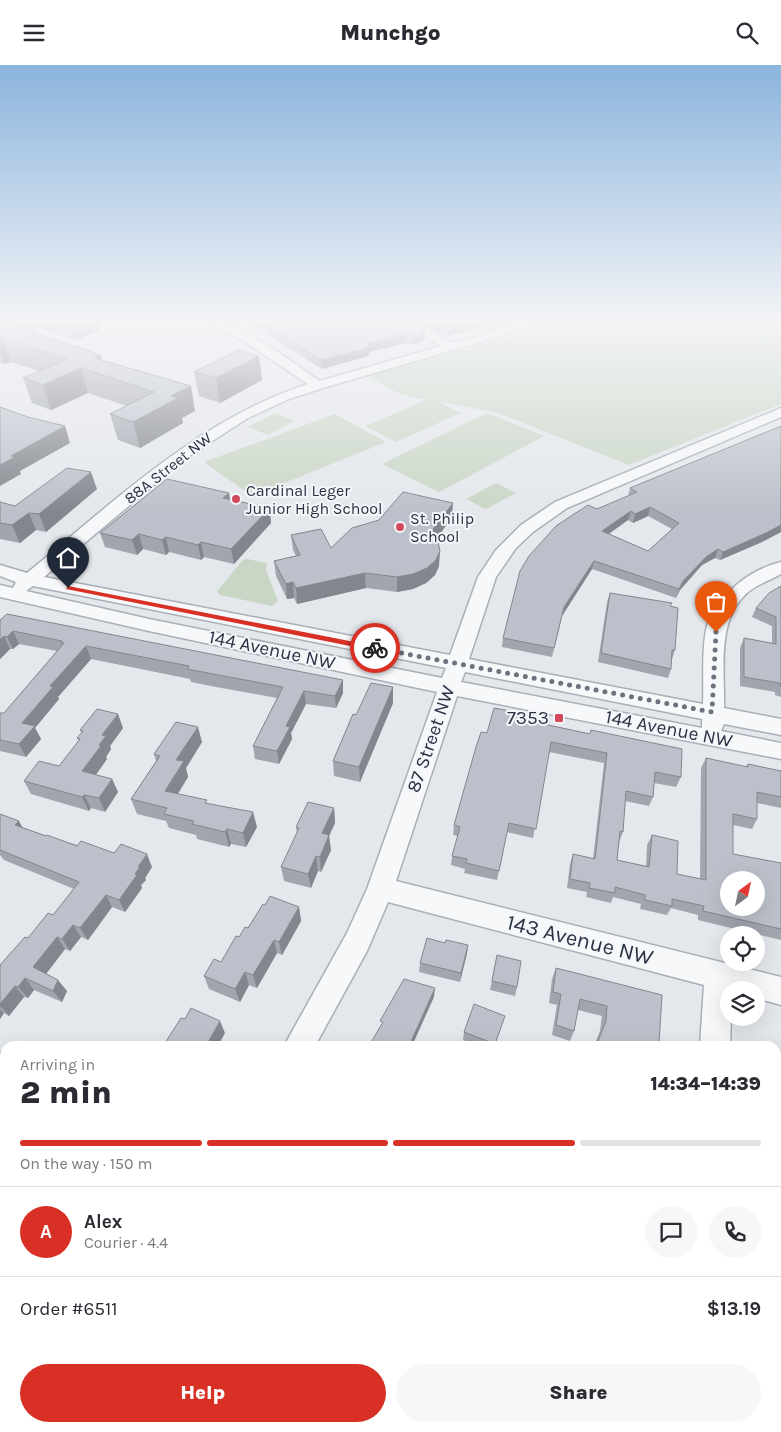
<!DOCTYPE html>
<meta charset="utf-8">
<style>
body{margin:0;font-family:Karla,sans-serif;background:#f7f7f7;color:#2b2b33;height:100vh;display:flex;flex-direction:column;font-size:19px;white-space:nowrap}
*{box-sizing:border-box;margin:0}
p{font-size:16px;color:#7c7c81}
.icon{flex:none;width:28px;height:28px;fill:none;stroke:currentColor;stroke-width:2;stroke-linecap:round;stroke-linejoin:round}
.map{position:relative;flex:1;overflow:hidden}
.drawer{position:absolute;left:0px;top:976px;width:781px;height:391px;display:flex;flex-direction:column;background:#fff;border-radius:15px 15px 0 0;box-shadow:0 5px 20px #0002}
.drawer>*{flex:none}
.needle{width:32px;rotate:33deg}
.buttons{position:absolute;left:720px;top:806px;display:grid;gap:10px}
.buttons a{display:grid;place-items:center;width:45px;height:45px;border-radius:50%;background:#fff;box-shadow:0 5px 20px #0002;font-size:25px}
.pin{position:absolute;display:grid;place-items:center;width:42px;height:42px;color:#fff;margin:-51px -21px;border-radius:50% 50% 50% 0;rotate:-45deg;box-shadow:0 0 5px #0007}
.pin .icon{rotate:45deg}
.courier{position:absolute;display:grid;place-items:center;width:50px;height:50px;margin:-25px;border:4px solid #d93025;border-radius:50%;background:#fff;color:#222;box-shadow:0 1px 6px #0007}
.summary em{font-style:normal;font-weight:800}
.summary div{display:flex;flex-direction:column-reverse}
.summary{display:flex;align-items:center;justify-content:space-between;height:85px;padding:0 20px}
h1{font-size:32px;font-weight:800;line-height:38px}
.bar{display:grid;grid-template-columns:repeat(4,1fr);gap:8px 5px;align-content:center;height:60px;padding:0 20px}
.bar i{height:6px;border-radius:4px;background:#e1e1e2}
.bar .active{background:#d93025}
.bar p{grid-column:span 4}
.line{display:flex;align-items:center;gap:12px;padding:0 20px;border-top:1px solid #e1e1e2}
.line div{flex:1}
.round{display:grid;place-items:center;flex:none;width:52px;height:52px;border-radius:26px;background:#f7f7f7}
.action{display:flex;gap:10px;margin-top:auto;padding:10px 20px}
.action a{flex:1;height:58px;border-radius:30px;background:#d93025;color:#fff;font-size:20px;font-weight:800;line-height:58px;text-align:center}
.action a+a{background:#f7f7f7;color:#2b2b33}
header{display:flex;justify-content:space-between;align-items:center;height:65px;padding:0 20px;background:#fff;font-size:22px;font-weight:800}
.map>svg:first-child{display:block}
</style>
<header><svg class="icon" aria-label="menu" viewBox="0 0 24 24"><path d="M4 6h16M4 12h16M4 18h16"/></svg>Munchgo<svg class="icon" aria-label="search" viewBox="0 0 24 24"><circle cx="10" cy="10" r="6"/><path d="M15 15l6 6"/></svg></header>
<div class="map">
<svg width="781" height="1367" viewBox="0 0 781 1367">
<rect width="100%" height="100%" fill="#e4e7ec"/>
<path fill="#c9d6c5" d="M545,257H781V339L629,400L498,348L437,336L461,348L396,377L365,361L426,335L400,329L368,311L507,273L536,263Z
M275,348L294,356L268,370L248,362Z
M487,348L544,371L439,427L382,399Z
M335,349L386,377L252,431L204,397Z
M496,418L516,428L486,444L466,434Z
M247,494L267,498L266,505L278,536L272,541L220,530L217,526L243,495Z"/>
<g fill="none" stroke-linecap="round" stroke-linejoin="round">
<defs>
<path id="minor" d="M205,257C243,257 288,295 320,316L441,281L398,257H412L453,278L521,257H537L508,269L323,323L289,334L248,353L186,393L44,512L450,590L478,512L496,485L521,460L555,437L781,343V352L567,443L533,467L516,483L496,512L469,594L703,639C704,618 701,573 709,555C722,527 751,504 781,497V509C771,515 755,520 747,528C716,555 725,606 724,643L781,654V670L724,659L721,666L781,678V694L457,631L396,816L781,912V940L756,933V925H729V952H731L730,981H700L704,920L388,837L367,886L315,981H284L347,868L367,824L437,627L149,566L0,532V520L13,523L16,517L0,511V500L27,508C114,437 199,354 308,319L245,277ZM33,521L446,603L442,613L149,554L26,526ZM465,607L702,654V663L461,617Z
M776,1279L781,1281V1321L776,1319Z
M5,1347V1362H38L36,1367H0V1352Z
M597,1362H638L636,1367H596Z"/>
</defs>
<use href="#minor" stroke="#a9aeb7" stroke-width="3"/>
<use href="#minor" fill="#f7f8fa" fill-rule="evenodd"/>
</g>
<path fill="#a1a5ae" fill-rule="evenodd" d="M0,257L35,264L33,268L101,290L102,295L195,346L182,353L183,358L140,383L118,375L110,349L127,341L88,328L51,345L32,338L23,313L39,306L11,297L4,299L0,298Z
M35,257H98L100,265L76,275L37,263Z
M249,257H409L425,274L414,280L405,278L369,287L370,290L365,292L322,304Z
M416,257H493L489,260L448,271L439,268Z
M259,291L262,315L220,338L199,331L194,307Z
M781,361V467L762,477L720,495L715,493L702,500L680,525L676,533L592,504L562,551L552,592L502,582L503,573L597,444L628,431L630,423ZM648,451L672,464L648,486L609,469L628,455L633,458Z
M97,424L46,467L36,465L20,478L0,474V437L15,441Z
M229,428L230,435L271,458L234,499L204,492L201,495L169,487L166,490L143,484L137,490L105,482L100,468Z
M452,452L436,474L439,501L435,510L426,518L413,524L397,527L366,523L297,539L294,533L287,534L276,511L274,496L296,491L293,485L291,470L331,483L379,455Z
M781,521V632L775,630V627L740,621V583L744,573L772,578V561L752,552L756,543Z
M610,528L671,542L675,585L672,594H671V604L668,613L598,597L607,537Z
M0,555L343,628L336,643L306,639L291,668L292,674L279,699L255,694L253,681L277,633L216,622L191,617L190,614L91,594L58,632L59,634L35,663L41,674L26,692L0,686V648H4L57,586L19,579L13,584H10L0,594Z
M393,622V638L360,717L334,711L333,696L356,650Z
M525,655L590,669L591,665L681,712L676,722L654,718L653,732L649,741L625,736L623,767L619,777L617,795L646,801L647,780L652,770L677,809L700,814L701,703L706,693L746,702L748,699L781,706V743L757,738V754L752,764L733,760V789L781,798V875L698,855V850L671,843L667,850L640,844L641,839L613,832L611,838L586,832L587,827L567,823L570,799L573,789L593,794L604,698L549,687L533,773L507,767L497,815L464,808L465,804L451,800L452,791L458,771L453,770L454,760L487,668Z
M123,663L110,681L111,684L106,692L107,694L96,710L112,714L118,727L105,747L91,743L89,746L31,729L24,716L59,701L79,676L77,673L82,668L80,665Z
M202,677L186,703L188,712L178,729L208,739L257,762L246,782L231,779L229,782L197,774L196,770L169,763L166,756L137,749L131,734L156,696L154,689Z
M334,743L335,758L329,771L331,785L321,807L318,806L311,823L284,816L281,802L297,768L296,762Z
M0,749L22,762L46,771L152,802L145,813L146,815L141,820L142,823L125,847L112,842L88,875L81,872L70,886L65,884L46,909L67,926L62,937L34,925L28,933L24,932L9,951L4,948L0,954V900L53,850L74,824L4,795L0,790Z
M265,840L299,842L301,856L282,890L277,888L257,923L249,920L240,937L209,924L204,911L221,897Z
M445,878L468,880L460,917L419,907L420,898Z
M497,890L517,922L515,931L490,925Z
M556,903L659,978L665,981H594L600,966L602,951L578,945L574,966L570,976L552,970L557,940L549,938L552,914Z
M502,959L495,981H479L463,975L464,967Z
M0,987L5,989V1042L0,1040Z
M781,1090V1117L776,1115V1106Z
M781,1120V1218L776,1215V1137Z
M469,1362H528L526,1367H467Z
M715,1362H766L773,1367H714Z"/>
<path fill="#83868d" d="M22,257H32L35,264L29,282L20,263Z
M78,257H98L100,265L76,275L72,259Z
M468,257H493L489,260L448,271L449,262Z
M425,265V274L414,280L415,272Z
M405,269V278L369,287L370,290L365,292L322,304L321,295L367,279Z
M2,273L11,297L4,299L0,287V274Z
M101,290L107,312L94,293Z
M259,291L262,315L220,338L216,313Z
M81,303L88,328L51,345L43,320Z
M191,321L195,346L182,353L183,358L140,383L133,357L171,331Z
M65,361L70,378L20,406L21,409L0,421V400L11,391Z
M91,407L97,424L46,467L39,449Z
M229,428L231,442L223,433Z
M453,438L452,452L431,482V467Z
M650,442L648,451L633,458L635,449Z
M270,443L271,458L234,499L231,484Z
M631,446L628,455L600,475L602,466Z
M29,448L36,465L20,478L12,460Z
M781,460V467L762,477L720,495L723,487Z
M139,469L143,484L137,490L132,475Z
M166,472L169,487L166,490L162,475Z
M201,477L204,492L201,495L198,480Z
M718,484L715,493L702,500L680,525L676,533L683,516L706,492Z
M440,486L439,501L435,510L426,518L413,524L397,527V512Z
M594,496L592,504L562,551L552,592L564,542Z
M365,508L366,523L297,539L296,523Z
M293,517L294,533L287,534L286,519Z
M13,566L19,579L13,584L7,572Z
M4,571L10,584L0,594V575Z
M86,581L91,594L58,632L59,634L35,663L41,674L26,692L19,679L22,658L50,621Z
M343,615V628L336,643L335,631Z
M393,622V638L360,717L359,702Z
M304,626L306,639L291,668L292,674L279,699L277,686L286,661Z
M118,649L123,663L110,681L111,684L106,692L107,694L88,720L82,706L99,680L102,670Z
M198,662L202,677L186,703L188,712L170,741L165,726L176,695Z
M112,714L118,727L105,747L99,733Z
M84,730L91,743L89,746L82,732Z
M334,743L335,758L329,771L331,785L321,807L320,792L322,768Z
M253,747L257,762L246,782L243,768Z
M19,756L26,769L15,760Z
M227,764L231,779L229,782L225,767Z
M147,789L152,802L145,813L146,815L141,820L142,823L125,847L119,835L135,809L138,802Z
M316,791L318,806L311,823L308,809Z
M106,830L112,842L88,875L80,863Z
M299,842L301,856L282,890L279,877Z
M73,860L81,872L70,886L62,874Z
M57,872L65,884L42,914L33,902Z
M274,875L277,888L257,923L253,910Z
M468,880L467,889L460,917L461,908Z
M245,907L249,920L240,937L235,924Z
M25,913L34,925L28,933L18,922Z
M58,915L67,926L62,937L53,926Z
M15,921L24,932L9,951L0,941V939Z
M435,923L434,932L412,981H409Z
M0,944L4,948L0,954Z
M220,956L225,968L218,981H206Z
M0,1199L5,1201V1211H4L0,1215Z
M212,1362H217L214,1367H209Z"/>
<path fill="#bbc0ca" stroke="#83868d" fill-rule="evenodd" d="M0,257H22L20,263L101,290L94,293L191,321L171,331L178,333L133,357L110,349L154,327L81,303L43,320L23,313L68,294L2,273L0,274Z
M63,257H78L72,259Z
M261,257H409L425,265L415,272L405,269L367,279L369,281L365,284L321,295Z
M433,257H468L449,262L439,260Z
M238,285L259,291L216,313L194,307Z
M0,342L28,352L65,361L11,391L15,392L0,400Z
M781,361V460L766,468L723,487L718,484L706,492L683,516L679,524L594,496L564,542L554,583L503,573L520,506L529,491L556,461L568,453L588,440L597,444L637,427L630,423ZM650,442L679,458L648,486L602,466L631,446L635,449Z
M67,403L91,407L39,449L29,448L12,460L0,458V437L15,441Z
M167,414L229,428L223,433L270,443L231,484L201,477L198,480L166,472L162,475L139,469L132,475L100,468Z
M403,427L453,438L431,467L438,477L440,486L436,495L427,503L413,509L397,512L365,508L296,523L293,517L286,519L274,496L300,490L291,470L321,464L331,483L352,463L379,455Z
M781,521V621H780V618L744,612V573L776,579V552L756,543L769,528Z
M610,528L672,538L670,541L678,543L675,585H672L671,604L601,588Z
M7,549L343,615L335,631L304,626L286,661L290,662L277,686L253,681L283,622L213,609L187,604L189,601L86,581L50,621L53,622L22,658L35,661L19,679L0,675V648H4L64,578L60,577L62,576L13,566L7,572L4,571L0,575V555Z
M371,618L393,622L359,702L333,696L353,649L356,650Z
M494,643L526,649L525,655L590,669L591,665L682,684L681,712L655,707L653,732L626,726L623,767L620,766L617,795L649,802L652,770L678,776L677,809L706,815V693L748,702V699L781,706V732L757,727V754L733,749V789L781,798V864L703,846L704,841L672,834V841L645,835V830L615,822V828L589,823L590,818L570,814L573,789L595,794L607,688L551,677L536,764L509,758L499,806L466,798L467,794L452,791L460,762L454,760L476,682L481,667L487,668ZM729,815H756V842H729Z
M97,644L118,649L102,670L106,671L99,680L101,681L82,706L112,714L99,733L84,730L82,732L24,716L39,696L59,701L80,674L77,673L83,666L80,665Z
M176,657L198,662L176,695L184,696L165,726L207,735L205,738L253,747L243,768L227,764L225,767L192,759L194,756L164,749L167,743L131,734L160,691L154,689Z
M308,737L334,743L322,768L329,770L320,792L316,791L308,809L281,802L299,763L296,762Z
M0,749L19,756L15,760L46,771L47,770L77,781L81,776L114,788L121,779L147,789L138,802H140L135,809L137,810L119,835L106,830L80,863L73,860L62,874L57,872L33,902L58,915L53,926L25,913L18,922L15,921L0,939V900L25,872L28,873L48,848L53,850L79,817L0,785Z
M270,831L299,842L279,877L274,875L253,910L245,907L235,924L204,911L214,894L221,897L236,871L239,872L245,862L248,863L263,839L265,840Z
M427,873L445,878L446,875L468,880L461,908L420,898Z
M497,890L521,896L517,922L492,916Z
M556,903L662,930L659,978L665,981H596L606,956L607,941L580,934L574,966L556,960L561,929L553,927Z
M404,914L435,923L409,981H369L383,957L380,956Z
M474,939L505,951L495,979L464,967Z
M191,943L220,956L206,981H163L181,953L185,954Z
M0,987L5,989V1038L0,1035Z
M5,1112V1203L0,1209V1118Z
M781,1155V1205L776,1202V1172Z
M135,1362H212L209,1367H138Z
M380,1362H417L422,1367H377Z
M472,1362H528L526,1367H470Z
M728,1362H766L773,1367H727Z"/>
<linearGradient id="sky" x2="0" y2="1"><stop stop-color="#8bb4dd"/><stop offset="0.57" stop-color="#f3f4f6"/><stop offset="1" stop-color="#f3f4f6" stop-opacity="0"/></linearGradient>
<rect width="781" height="448" fill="url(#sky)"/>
<path fill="#d93025" d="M68,521L375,581L379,583L375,586L66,524Z"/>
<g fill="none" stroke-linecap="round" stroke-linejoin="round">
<path stroke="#6c737f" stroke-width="5" stroke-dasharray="0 9" d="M375,583L712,647L716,567"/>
</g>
<g fill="#d1495b" stroke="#f4f6f9" stroke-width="2">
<circle cx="236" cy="434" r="5"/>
<circle cx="400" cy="462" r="5"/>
<rect x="554" y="648" width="10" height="10" rx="2.5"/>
</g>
<g text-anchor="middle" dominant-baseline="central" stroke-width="4" stroke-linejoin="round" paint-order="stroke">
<g font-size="16" fill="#2b3445" stroke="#f4f6f9">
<text transform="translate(168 403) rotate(-38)">88A Street NW</text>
</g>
<g font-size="16" fill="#2b3445" stroke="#f4f6f9" text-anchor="start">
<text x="246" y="425">Cardinal Leger<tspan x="246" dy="18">Junior High School</tspan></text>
<text x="410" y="453">St. Philip<tspan x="410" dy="18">School</tspan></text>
</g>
<g font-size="19" fill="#2b3445" stroke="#f4f6f9">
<text transform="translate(272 585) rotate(12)">144 Avenue NW</text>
<text transform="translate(669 664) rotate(11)">144 Avenue NW</text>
<text transform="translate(431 674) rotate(-71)">87 Street NW</text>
</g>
<g font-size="19" fill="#2b3445" stroke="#f4f6f9" text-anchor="end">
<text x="549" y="653">7353</text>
</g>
<g font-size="22" fill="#2b3445" stroke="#f4f6f9">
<text transform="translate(580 875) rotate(14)">143 Avenue NW</text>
</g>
</g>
</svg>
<div class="buttons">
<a><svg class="needle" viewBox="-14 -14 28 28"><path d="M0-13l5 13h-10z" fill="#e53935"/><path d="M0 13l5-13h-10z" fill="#7c7c81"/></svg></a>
<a><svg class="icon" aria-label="locate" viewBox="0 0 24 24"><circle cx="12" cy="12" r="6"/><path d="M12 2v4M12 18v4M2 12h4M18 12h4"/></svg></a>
<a><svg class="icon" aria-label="layers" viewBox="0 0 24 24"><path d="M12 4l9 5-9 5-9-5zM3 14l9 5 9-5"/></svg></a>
</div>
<div class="pin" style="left:716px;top:567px;background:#ea580c"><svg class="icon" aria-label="bag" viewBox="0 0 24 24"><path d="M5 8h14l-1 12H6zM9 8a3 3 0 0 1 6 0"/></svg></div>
<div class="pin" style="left:68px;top:523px;background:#1f2937"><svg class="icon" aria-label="home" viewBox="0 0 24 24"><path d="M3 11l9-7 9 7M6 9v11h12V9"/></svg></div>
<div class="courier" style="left:375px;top:583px"><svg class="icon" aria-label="bike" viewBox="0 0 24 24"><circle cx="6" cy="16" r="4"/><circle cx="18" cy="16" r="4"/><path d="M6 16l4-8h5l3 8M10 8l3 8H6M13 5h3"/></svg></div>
<section class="drawer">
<div class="summary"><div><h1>2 min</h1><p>Arriving in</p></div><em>14:34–14:39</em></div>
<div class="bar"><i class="active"></i><i class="active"></i><i class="active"></i><i></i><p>On the way · 150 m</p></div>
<div class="line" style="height:90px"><b class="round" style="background:#d93025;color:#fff">A</b><div><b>Alex</b><p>Courier · 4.4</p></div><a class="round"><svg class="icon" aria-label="chat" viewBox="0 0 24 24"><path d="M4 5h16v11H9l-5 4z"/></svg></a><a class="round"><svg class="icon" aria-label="phone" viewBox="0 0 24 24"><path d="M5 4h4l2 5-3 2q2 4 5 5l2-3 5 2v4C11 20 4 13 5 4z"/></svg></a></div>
<div class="line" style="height:65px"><div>Order #6511</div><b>$13.19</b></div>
<div class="action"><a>Help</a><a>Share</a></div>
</section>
</div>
